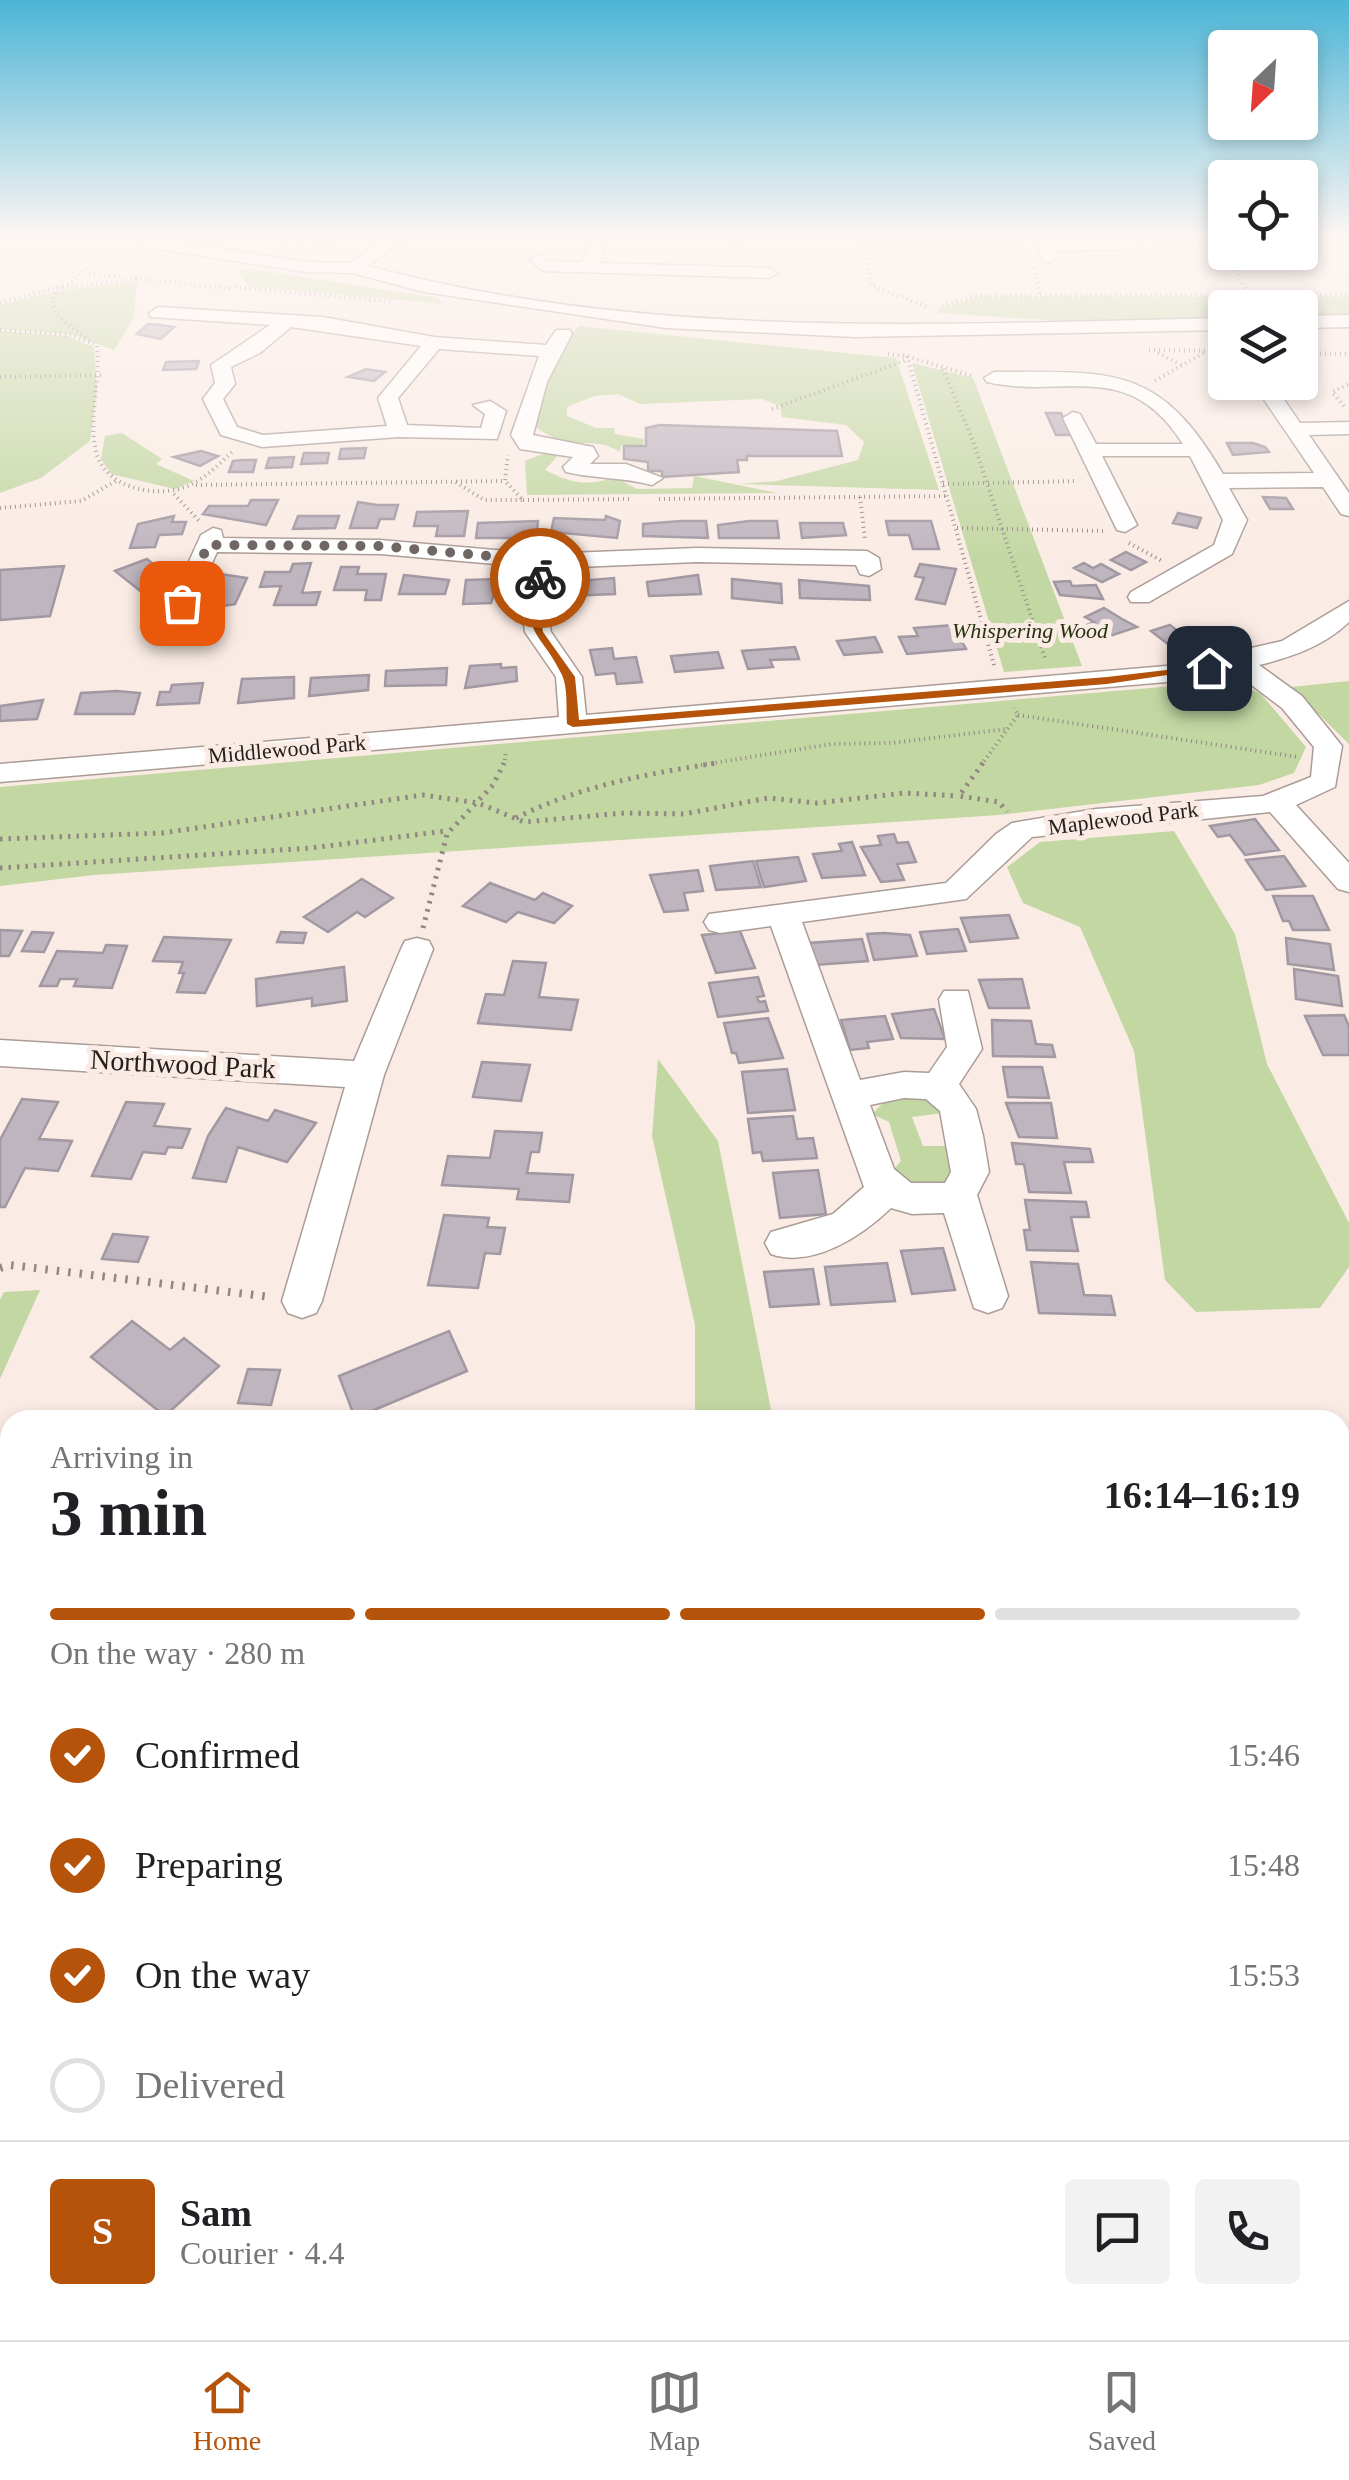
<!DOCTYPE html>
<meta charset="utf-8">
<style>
body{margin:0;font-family:Georgia,serif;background:#f2f2f2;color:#202124;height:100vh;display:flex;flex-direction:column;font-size:38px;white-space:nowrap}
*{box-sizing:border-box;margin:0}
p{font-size:32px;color:#757577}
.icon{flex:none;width:55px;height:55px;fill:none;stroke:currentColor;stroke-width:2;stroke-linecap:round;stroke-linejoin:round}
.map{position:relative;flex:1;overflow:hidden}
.drawer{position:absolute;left:0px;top:1410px;width:1350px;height:930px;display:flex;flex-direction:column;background:#fff;border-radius:30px 30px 0 0;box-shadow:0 5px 15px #0003}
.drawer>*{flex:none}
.needle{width:65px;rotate:205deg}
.tools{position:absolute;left:1208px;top:30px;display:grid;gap:20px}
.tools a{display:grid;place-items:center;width:110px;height:110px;border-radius:10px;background:#fff;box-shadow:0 5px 15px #0003;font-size:50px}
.pin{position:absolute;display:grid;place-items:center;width:85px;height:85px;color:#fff;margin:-42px;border-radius:20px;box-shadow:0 5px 15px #0006}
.courier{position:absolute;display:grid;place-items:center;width:100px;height:100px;margin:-50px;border:8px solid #b45309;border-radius:50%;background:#fff;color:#222;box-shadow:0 2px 12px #0007}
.summary em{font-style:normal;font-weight:700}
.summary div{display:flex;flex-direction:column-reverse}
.summary{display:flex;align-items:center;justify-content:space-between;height:170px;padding:0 50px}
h1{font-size:65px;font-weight:700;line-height:75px}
.bar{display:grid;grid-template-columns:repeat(4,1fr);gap:15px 10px;align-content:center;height:120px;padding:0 50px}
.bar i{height:12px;border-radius:8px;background:#e0e0e0}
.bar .active{background:#b45309}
.bar p{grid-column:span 4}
.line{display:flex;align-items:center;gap:25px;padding:0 50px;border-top:2px solid #e0e0e0}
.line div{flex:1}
.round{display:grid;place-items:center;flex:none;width:105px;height:105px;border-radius:10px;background:#f2f2f2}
ol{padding:0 50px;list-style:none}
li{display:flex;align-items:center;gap:30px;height:110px}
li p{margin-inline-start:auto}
li .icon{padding:10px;border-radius:50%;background:#b45309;color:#fff;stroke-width:4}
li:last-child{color:#757577}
li i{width:55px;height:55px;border:5px solid #e0e0e0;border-radius:50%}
.dock{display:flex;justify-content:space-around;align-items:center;height:140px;border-top:2px solid #e0e0e0;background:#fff;font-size:28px;color:#757577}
.dock a{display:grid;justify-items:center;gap:5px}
.dock .active{color:#b45309}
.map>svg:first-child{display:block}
</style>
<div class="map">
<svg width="1349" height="2340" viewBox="0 0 1349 2340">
<rect width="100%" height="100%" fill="#faece5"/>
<path fill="#c3d7a3" d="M250,269L438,298L443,304L248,286L236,270Z
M137,281L134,317L114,350L71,334L0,329V305L46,293Z
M978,297H1349V316L1300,317V308H1225V318L1062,321L939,313L937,309Z
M579,326L896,358L939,490L740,484L777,481L858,460L864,442L846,425L782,417L780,406L762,399L640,404L618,394L594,396L567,407V416L596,428H614L615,434L644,439L643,445H621L620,452C592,433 574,456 536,427L555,355Z
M0,331L67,336L94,347L97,390L90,441L41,478L0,493Z
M912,363L973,378L1082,666L1004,672Z
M122,433L162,459L156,464L194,481L175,489L111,474L101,459L105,436Z
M547,452L560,453L545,470C571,483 587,487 615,477L637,489L692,488L694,476L778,493L527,495L525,461Z
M1232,681L1261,694L1306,747L1294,773L1259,785L999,815L94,875L0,886V787Z
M1349,681V744L1291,687Z
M1174,831L1235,934L1267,1064L1349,1223V1267L1320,1308L1196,1312L1165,1280L1134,1051L1080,927L1023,903L1007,867L1040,842Z
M658,1059L718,1141L773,1420H695V1325L652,1136Z
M908,1096L928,1097L943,1113L912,1117L923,1146H954V1177C931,1190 913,1188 891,1172L901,1161L889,1122L872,1114L886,1100Z
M40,1290L0,1379V1300L4,1292Z
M10,1510V1743L0,1746V1511Z"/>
<path fill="#bfb5bf" stroke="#a298a2" stroke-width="2.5" d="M148,324L161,325L174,327L161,339L137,334Z
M199,361L196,369L163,370L166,362Z
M366,369L385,372L374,381L348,377Z
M1046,413H1061L1071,435H1056Z
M660,425L837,431L842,456H747V460H737L739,472L662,477V471H648V462L624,459V446H646V428Z
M1227,443H1253L1265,447L1269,452L1233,455Z
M366,448L364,458L339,459L341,449Z
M201,451L218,456L200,466L174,457Z
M304,453H329L327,463L301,464Z
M294,457L292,467L266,468L269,458Z
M243,460H256L253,472H229L233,461Z
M1263,497L1286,498L1293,509H1270Z
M251,500H278L266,525L203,514L209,506H248Z
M358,502L377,505H398L394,519H380L377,528H350Z
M468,511L464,536H436L438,526H414L417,512Z
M1178,513L1201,518L1197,528L1173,523Z
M174,516L172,522H186L182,534L159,535L155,547L130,548L138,524Z
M298,516H339L335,528L293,529Z
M606,516L620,521L617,538L551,532L554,518L605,520Z
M538,521L536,538H476L478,523Z
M681,521H706L708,538L643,536V524Z
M749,521H777L779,538H719L718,525Z
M886,521H931L939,549H913L909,535H889Z
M800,523H843L846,535L802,538Z
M1126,552L1146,562L1131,570L1111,560Z
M147,559L159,569L151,572L167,584L143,593L115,571Z
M311,563L302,593L320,592L316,605H274L281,586L260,587L265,572H290L293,564Z
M1084,563L1093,568L1101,564L1119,574L1102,582L1074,568Z
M920,564L956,569L945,604L916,599L924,578L915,576Z
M64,566L50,616L0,620V570Z
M341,567H359L357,574H386L381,600H365L367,590H334Z
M200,571L247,578L235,604L222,606L221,599H188Z
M404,575L449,580L445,594H399Z
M698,575L701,594L649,596L647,582Z
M614,578L615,594L567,596V582Z
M499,579L491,603L463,604L466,580Z
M732,579L781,584L782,603L732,598Z
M799,580L869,586L870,600L800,598Z
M1070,581L1072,586L1096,585L1103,599L1060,595L1054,582Z
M1104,608L1122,619L1137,627L1107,637L1087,625L1094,622L1085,617Z
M211,614L206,632L171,633L176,615Z
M953,625L966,649L907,654L899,637L918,636L914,628Z
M1170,625L1187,638L1168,644L1151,631Z
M875,637L882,652L844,655L837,641Z
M795,647L799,659L770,660L773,667L748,669L742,651Z
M612,648L614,659L636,657L642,682L617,684L615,673L596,675L590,650Z
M718,652L723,668L675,672L671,656Z
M501,664V668L516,667L517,681L465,688L470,666Z
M447,668L446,685L385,686L386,671Z
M369,675L368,690L309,696L311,678Z
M294,677V698L238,703L242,679Z
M203,683L199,703L157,705L160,692H170L172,685Z
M117,691L140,693L134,714H75L81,693Z
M43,700L37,719L0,721V706Z
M1255,819L1279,850L1245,855L1230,835L1218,837L1210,826Z
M894,834L897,843L908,842L916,862L897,864L904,880L881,882L861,847L881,845L878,836Z
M852,842L865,875L822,878L813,854L842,851L839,844Z
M1284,856L1305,886L1266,890L1246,860Z
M798,857L806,881L764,887L756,861Z
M753,861L761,887L716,890L710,866Z
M698,870L703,891L684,893L688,910L664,912L650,875Z
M362,879L393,898L365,917L357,912L328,932L304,917Z
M490,883L535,900L543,893L572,906L554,923L518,912L506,922L463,906Z
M1273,896H1313L1329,930H1293L1289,921H1283Z
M1009,915L1018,938L970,942L961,918Z
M958,929L966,951L927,954L920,932Z
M0,930L22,931L9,956H0Z
M740,931L755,968L716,973L702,935Z
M32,932L53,933L44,952L22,951Z
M281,932L306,933L303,943L277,942Z
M884,933L910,935L917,956L874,960L867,934Z
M164,937L231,940L205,993L177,992L184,973H179L183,962L153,961Z
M1286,938L1330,944L1334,970L1288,964Z
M862,939L868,961L815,965L809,943Z
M106,945L127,946L112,988L74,986L77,979H60L57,986H40L57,951L103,953Z
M513,961L546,963L539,997L578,1000L571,1030L478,1023L486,994L504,995Z
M344,967L347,1001L312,1006V998L257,1006L256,979Z
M1294,969L1338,976L1342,1006L1296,999Z
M758,977L764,996L757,997L759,1002L765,1001L768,1011L718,1017L709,983Z
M1022,979L1029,1008H989L979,980Z
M934,1009L945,1039L901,1038L892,1014Z
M1344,1015L1349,1026V1055H1323L1305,1016Z
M885,1016L893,1039L867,1042L869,1048L850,1050L841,1020Z
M768,1018L783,1058L739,1063L736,1053H732L724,1023Z
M992,1020L1031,1021L1036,1044L1052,1045L1055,1057L993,1056Z
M482,1062L530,1065L521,1101L473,1097Z
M1003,1067H1042L1049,1098L1008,1097Z
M787,1069L795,1110L748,1113L742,1072Z
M22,1099L58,1102L39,1139L72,1141L58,1171L25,1168L5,1207H0V1140Z
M126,1102L164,1104L154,1126L190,1129L182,1148L168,1147L165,1154L143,1152L131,1179L92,1176Z
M1006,1103H1051L1057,1138L1019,1137Z
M226,1108L268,1121L275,1110L316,1123L287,1162L238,1147L226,1182L193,1178L208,1136Z
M793,1116L797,1139L813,1138L817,1158L763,1161L761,1152L753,1153L748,1119Z
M495,1131L542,1133L539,1152H531L527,1173L573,1175L569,1202L517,1199L519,1189L442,1185L448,1156L490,1158Z
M1012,1143L1090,1149L1093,1162H1064L1071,1193L1029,1192L1024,1164H1016Z
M818,1170L826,1214L780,1218L773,1173Z
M1025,1200L1086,1202L1089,1217H1071L1078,1251L1027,1250L1024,1230H1030Z
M444,1215L489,1218L487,1227L505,1228L500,1254L485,1253L478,1288L428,1285Z
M113,1234L148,1237L138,1262L102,1259Z
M943,1248L955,1290L912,1294L901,1251Z
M1031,1262L1078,1264L1084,1295L1111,1296L1115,1315L1039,1313Z
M887,1263L895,1301L831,1305L825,1267Z
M813,1269L819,1304L770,1307L764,1272Z
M132,1321L170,1350L184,1338L219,1366L165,1416L91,1357Z
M449,1331L467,1371L355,1418L339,1376Z
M248,1369L280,1370L271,1405L238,1403Z
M1340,2329L1344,2340H1094L1091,2330Z"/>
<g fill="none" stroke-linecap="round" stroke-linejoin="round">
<defs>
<path id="minor" d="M390,234H409L368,266C646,341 940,324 1225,318V330L855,337L666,328L424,292L353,273L306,272L132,245L124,240L132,235L306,262L350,263Z
M593,234H609L600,263L769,268L778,273L769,278L543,271L530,260L539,255L548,261L582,262Z
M1126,234H1142L1141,249L1056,251L1058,257L1049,262L1043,261L1038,246L1046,241L1125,242Z
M158,307L323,317L434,337L546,345L556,330H570L572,334L547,382L533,435L593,447L598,456L590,464H626L663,478L652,485C623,477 595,479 566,472L563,467L573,457L520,449L511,435L539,356L439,349L398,398L407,425L481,428L485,414L473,405L490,401L506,411L497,439L399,437L262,447L221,435L203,399L215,383L211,365L270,325L151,317L149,313ZM291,327L421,346L378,398L387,426L263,435L237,427L223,399L235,384L231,367L260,353Z
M1349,315V327L1300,328V316Z
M994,372C1112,372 1159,364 1223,474L1314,473L1252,382H1272L1300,423L1349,422V434L1309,435L1349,493V516L1341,514L1323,487L1229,488L1247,520L1232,554L1149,602H1131L1128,597L1131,592L1214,545L1223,520L1190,456H1102L1137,525L1125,532L1117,530L1063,418L1073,412L1080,414L1096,444H1183C1127,356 1065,400 987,382L984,378Z
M213,528L221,530L223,538L380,540L543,554L697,548L867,551L879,558L881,569L869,576L860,574L856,565L697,562L554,568L546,608L551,632L582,677L586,715L1178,665L1282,641L1349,601V622C1324,646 1292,657 1259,665L1302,696L1342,746L1335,787L1296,805L1349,863V892L1338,889L1270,812L1032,837L966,899L802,922L860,1080L904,1072L929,1073L947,1047L939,999L944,991H968L982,1049L959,1084L976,1109L983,1136L989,1172L977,1195L1008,1296L1002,1308L988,1313L974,1308L944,1213L912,1214L891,1208C863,1235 813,1269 771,1254L765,1243L771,1232L833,1214L864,1187L771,926L720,933L709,930L704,922L709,914L946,883L996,834L1012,823L1096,809L1263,796L1311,777L1314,747L1282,708L1233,671L1178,681L0,782V764L559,717L556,677L525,632L522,608L530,567L380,554L217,552L194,603L202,613L198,618H180L170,603L201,535ZM904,1098L926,1099L940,1111L951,1172L945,1183H911L894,1169L870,1105Z
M417,938L429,941L433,949L384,1075L322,1301L316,1313L302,1318L288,1313L282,1301L345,1087L0,1066V1040L354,1061L401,949L405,941Z
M1349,1810V1862L1340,1864V1812Z
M10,2172V2232L0,2234V2174Z
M1034,2330H1098L1102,2340H1038Z"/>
<path id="highway" d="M1349,1498V1562L1340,1564V1500Z
M1349,1595V1665L1340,1667V1597Z
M10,1811V1889L0,1891V1813Z
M10,1921V2001L0,2004V1924Z"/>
</defs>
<use href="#minor" stroke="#aa9c96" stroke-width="3"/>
<use href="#highway" stroke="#aa9c96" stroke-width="4"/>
<path stroke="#918783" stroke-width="4" stroke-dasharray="1 4" stroke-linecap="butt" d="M26,234L90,236
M835,234L861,235
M861,234L872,286L928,307
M277,239L333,240L337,234
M863,240L1025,245
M1153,242L1222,243
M1300,246L1349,247
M735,252L738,234
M1226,252L1249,296
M1034,268L1040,296
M89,274L123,277
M135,278L233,289
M137,279L56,289L52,306L60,318L97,346C101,381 87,422 97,455C108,490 161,499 190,485C207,477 220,463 233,451
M235,287L393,302
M0,303L69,284L100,257
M942,306L975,296L1349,295
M0,330L70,335L92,343
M1149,350L1225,351
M1158,353L1182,365
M1300,353L1349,354
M888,354L906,357
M903,355L972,376
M907,356L994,665
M943,369L973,441L1046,661
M0,377L102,375
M1155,381L1205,352
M1344,406L1332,392L1349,384
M772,409L907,360
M456,482L484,500H523L505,481
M943,484L1078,481
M196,485L505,481L508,455
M174,494L200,522
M860,497L865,540
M659,499L946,496
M523,500L632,499
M0,508L81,501L116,481
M957,528L1105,531
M1129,543L1162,561
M1018,715L1298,757
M504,765L506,752
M701,765L832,744L891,743L1007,729
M981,765L1018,715L1014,708"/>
<path stroke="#918783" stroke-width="5" stroke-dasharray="2.5 6" stroke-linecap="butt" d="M983,763L959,796L999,802L1007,812
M516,818C579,786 647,774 716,763
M0,839L162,833L423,795L478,803L524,822L625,813L684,814L768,798L817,803L904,793L959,796
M0,868L311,848L446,831
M423,928L447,834L493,785L504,763"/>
<path stroke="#918783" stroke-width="8" stroke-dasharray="2.5 9" stroke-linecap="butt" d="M0,1268L10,1265L271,1297"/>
<use href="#minor" fill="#fff" fill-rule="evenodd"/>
<use href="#highway" fill="#fff" fill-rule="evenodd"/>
<defs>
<path id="minor-bridge" d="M112,237L132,240"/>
</defs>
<use href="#minor-bridge" stroke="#aa9c96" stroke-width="21" stroke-linecap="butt"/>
<use href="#minor-bridge" stroke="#fff" stroke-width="19"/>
</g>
<linearGradient id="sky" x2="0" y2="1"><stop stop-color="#4cb5d6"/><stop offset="0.42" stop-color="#fdf6f3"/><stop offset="1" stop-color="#fdf6f3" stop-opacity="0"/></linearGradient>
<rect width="1349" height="562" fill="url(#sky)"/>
<path fill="#b45309" d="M540,574L545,578L539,608L543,632L575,677L579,720L1107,677L1209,665L1214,668L1107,684L573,727L567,724C566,709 568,688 562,675C539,628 522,639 535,578Z"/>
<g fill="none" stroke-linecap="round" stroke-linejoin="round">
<path stroke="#706764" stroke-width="10" stroke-dasharray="0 18" d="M182,603L208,545L380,546L543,561L540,578"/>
</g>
<g text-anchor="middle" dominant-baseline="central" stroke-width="10" stroke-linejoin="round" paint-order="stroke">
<g font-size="22" font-style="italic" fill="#26320d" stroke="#faece5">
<text x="1030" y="630">Whispering Wood</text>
</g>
<g font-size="22" fill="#25201e" stroke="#faece5">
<text transform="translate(287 749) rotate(-5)">Middlewood Park</text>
<text transform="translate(1123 818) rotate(-7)">Maplewood Park</text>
</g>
<g font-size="28" fill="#25201e" stroke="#faece5">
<text transform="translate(183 1064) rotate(3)">Northwood Park</text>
</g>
</g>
</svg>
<div class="tools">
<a><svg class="needle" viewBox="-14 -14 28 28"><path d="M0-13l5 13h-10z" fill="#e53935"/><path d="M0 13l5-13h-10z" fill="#757577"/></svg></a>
<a><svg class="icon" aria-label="locate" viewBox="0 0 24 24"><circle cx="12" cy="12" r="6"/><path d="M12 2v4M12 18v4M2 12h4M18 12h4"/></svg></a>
<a><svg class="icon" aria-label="layers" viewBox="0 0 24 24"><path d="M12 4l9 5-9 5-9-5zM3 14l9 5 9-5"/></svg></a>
</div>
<div class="pin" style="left:182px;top:603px;background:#ea580c"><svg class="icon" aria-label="bag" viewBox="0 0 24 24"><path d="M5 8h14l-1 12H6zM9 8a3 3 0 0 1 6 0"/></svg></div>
<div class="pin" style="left:1209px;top:668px;background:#1f2937"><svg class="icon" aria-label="home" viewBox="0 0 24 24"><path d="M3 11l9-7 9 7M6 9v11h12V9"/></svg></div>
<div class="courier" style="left:540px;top:578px"><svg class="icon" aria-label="bike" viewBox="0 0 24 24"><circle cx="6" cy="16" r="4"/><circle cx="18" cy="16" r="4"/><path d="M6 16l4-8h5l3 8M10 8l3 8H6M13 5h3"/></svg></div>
<section class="drawer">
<div class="summary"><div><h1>3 min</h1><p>Arriving in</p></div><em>16:14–16:19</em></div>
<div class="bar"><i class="active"></i><i class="active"></i><i class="active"></i><i></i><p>On the way · 280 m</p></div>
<ol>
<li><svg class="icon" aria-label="check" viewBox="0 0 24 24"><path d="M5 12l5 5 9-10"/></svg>Confirmed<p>15:46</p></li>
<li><svg class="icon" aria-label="check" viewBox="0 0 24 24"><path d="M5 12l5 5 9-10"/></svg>Preparing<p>15:48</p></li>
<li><svg class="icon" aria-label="check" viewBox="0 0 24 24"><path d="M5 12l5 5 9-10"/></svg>On the way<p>15:53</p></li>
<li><i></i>Delivered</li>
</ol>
<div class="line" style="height:180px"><b class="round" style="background:#b45309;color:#fff">S</b><div><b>Sam</b><p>Courier · 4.4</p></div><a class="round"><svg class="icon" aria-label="chat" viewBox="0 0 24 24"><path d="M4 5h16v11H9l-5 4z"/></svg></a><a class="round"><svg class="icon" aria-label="phone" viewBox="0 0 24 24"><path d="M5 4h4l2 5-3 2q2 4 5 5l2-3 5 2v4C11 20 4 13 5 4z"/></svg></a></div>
</section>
</div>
<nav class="dock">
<a class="active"><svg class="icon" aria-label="home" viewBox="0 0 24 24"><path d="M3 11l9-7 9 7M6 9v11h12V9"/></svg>Home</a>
<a><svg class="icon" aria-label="map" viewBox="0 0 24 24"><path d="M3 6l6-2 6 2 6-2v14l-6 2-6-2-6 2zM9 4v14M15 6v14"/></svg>Map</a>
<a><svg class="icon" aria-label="saved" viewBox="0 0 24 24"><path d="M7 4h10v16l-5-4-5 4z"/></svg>Saved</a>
</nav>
